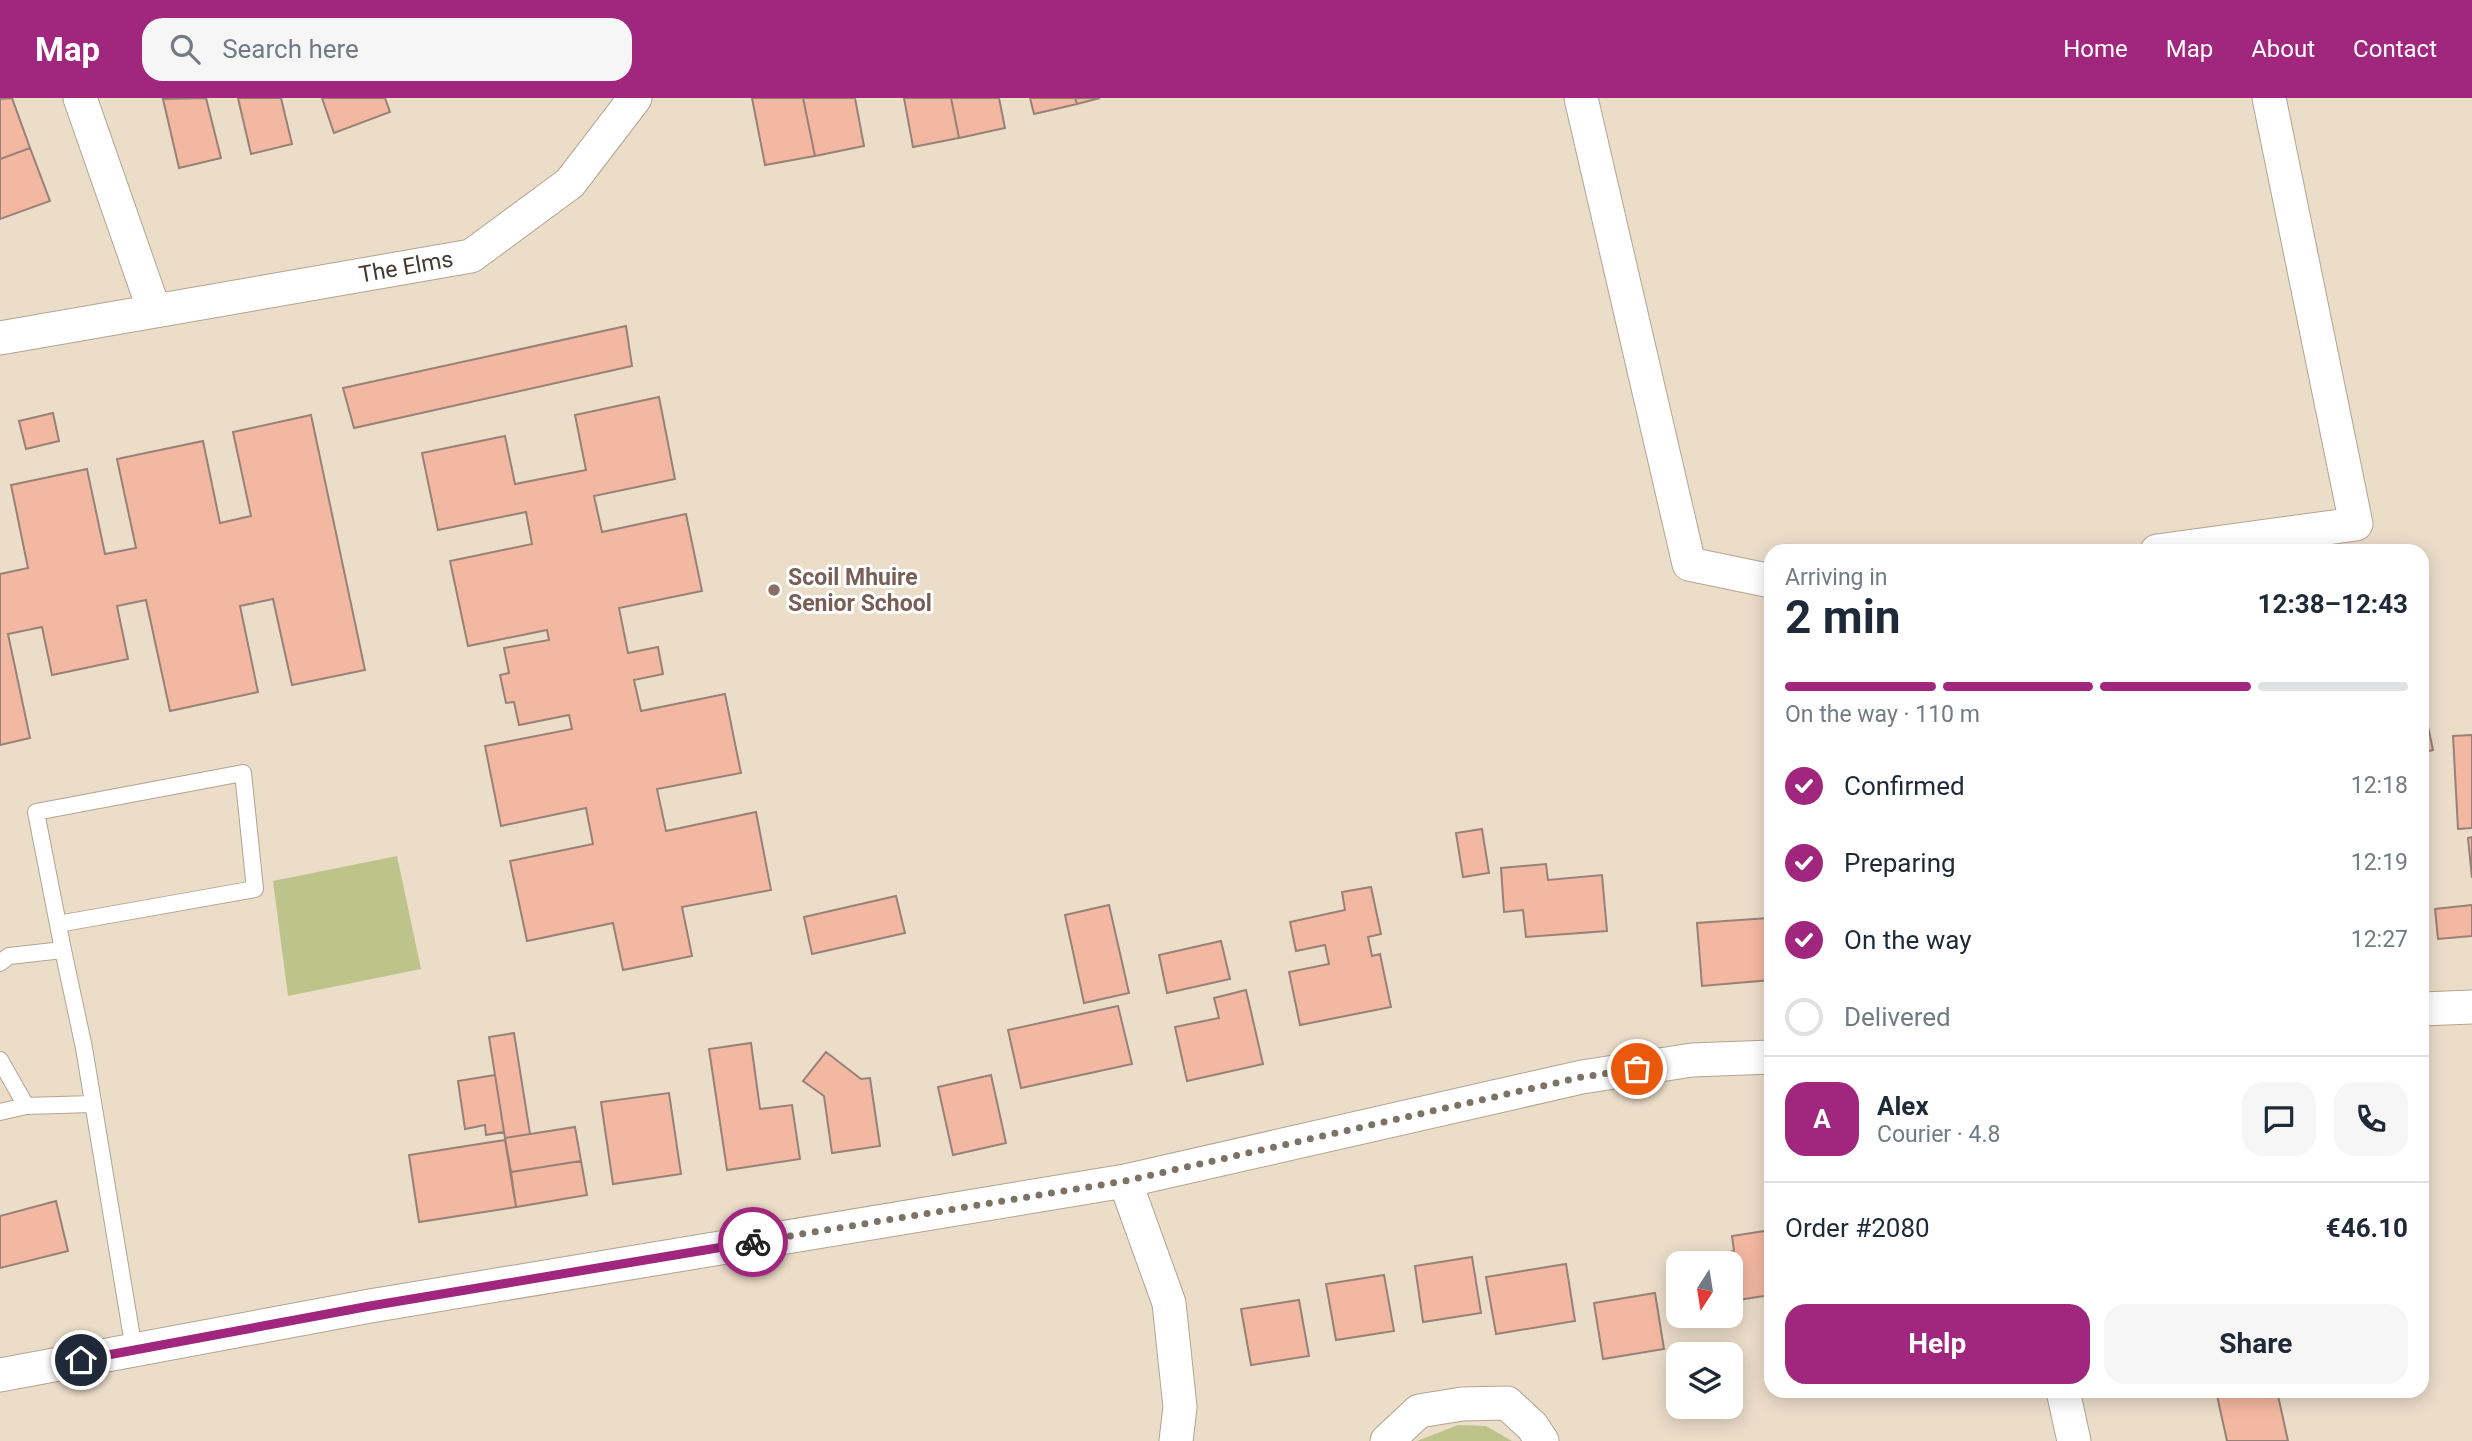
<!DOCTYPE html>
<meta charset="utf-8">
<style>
body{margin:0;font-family:Roboto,sans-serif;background:#f6f6f7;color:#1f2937;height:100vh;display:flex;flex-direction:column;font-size:26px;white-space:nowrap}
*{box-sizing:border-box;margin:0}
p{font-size:23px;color:#747a83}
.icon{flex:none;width:38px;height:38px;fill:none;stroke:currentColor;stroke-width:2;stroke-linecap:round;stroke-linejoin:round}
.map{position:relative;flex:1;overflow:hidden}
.side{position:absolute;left:1764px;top:446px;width:665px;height:854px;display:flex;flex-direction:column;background:#fff;border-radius:21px;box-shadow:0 4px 18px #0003}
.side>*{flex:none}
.needle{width:46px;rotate:192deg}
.tools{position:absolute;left:1666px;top:1153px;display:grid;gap:14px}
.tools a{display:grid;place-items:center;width:77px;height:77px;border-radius:14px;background:#fff;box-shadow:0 4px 18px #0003;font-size:35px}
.pin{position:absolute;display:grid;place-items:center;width:60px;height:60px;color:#fff;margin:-30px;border:4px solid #fff;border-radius:50%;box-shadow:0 2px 7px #0007}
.courier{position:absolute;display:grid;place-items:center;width:70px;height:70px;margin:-35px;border:5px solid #a1277e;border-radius:50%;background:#fff;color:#222;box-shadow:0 2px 9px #0007}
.headline em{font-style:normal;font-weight:700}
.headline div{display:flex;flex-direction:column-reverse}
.headline{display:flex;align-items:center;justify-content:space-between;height:119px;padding:0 21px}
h1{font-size:46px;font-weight:700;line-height:52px}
.bar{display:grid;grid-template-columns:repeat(4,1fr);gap:10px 7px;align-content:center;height:84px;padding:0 21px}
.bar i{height:9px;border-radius:5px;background:#e0e1e3}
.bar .on{background:#a1277e}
.bar p{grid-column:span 4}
.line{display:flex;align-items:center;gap:18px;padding:0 21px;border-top:2px solid #e0e1e3}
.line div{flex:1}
.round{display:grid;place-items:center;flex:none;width:74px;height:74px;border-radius:21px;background:#f6f6f7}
ol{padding:0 21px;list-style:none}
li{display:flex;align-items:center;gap:21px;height:77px}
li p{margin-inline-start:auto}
li .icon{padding:7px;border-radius:50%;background:#a1277e;color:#fff;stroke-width:4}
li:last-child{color:#747a83}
li i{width:38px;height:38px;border:4px solid #e0e1e3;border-radius:50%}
.primary-button{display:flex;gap:14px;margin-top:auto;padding:14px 21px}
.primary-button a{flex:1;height:80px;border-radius:21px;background:#a1277e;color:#fff;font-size:28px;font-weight:700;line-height:80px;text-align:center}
.primary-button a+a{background:#f6f6f7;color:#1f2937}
header{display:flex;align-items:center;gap:42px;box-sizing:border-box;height:98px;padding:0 35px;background:#a1277e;color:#fff}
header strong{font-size:33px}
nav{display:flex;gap:38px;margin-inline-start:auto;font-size:24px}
.search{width:490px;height:63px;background:#f6f6f7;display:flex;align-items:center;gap:18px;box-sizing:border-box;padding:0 24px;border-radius:21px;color:#747a83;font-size:26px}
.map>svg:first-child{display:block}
</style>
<header>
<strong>Map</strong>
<div class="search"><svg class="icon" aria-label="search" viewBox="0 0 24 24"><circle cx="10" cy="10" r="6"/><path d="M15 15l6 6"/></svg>Search here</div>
<nav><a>Home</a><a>Map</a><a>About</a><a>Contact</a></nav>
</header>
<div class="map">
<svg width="2472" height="1343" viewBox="0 0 2472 1343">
<rect width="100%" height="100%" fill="#ecddc9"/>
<path fill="#bdc48b" d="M397,758L421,871L288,898L273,783Z
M1458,1327L1486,1328L1512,1343H1417Z"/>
<path fill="#f3b8a1" stroke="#988178" stroke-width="2" d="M12,0L30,50L0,61V1Z
M206,0L221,60L179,70L163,1Z
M238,0H281L292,46L251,56Z
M322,0H385L390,14L334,35Z
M752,0H803L815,58L765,67Z
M803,0H855L864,48L815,58Z
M904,0H951L959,40L913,49Z
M951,0H999L1005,30L959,40Z
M1030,0H1075L1077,6L1034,16Z
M1075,0H1100L1077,6Z
M30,50L50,103L0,121V61Z
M626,228L632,268L354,330L343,290Z
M659,299L675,381L594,398L602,434L686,416L702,493L619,510L628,555L658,549L663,576L634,582L641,613L725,596L741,675L657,691L666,733L756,714L771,792L682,809L692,858L623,872L613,825L527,843L510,763L593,746L586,710L501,728L485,648L572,631L569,617L519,627L514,604L506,605L500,577L509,575L504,550L549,542L547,532L468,548L450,463L532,446L526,414L438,432L422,355L505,338L515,386L586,372L575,317Z
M53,315L59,343L26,351L19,323Z
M311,317L365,572L292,587L273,501L240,508L258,594L170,613L146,502L117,508L128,561L52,577L42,529L8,536L30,640L0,647V476L28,470L11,387L87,371L105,456L136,450L117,361L203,343L220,425L251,418L233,334Z
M2424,609L2433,652L2422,655V610Z
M2472,637V730L2458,731L2453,638Z
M1482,731L1489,775L1463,779L1456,735Z
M2472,739V780L2468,740Z
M1546,766L1548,782L1602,777L1607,833L1526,839L1523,812L1504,814L1501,770Z
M1371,789L1381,836L1368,839L1372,858L1380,856L1391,909L1300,927L1289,874L1329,866L1325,847L1296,853L1290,824L1345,812L1342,794Z
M896,798L905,835L812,856L804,819Z
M1109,807L1129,895L1084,905L1065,817Z
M2472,807V838L2438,841L2435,811Z
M1768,820L1771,882L1702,888L1697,825Z
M1221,843L1230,881L1167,895L1159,857Z
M1246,892L1263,966L1187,983L1175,929L1219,920L1214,900Z
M1118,908L1132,966L1021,990L1008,932Z
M514,935L530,1036L505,1040L489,939Z
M751,945L760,1011L792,1007L800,1061L727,1072L709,951Z
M826,954L861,981L870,980L880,1048L832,1055L824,998L803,983Z
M495,977L504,1034L486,1037L485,1027L465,1031L458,983Z
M991,977L1006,1045L953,1057L938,989Z
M669,995L681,1076L613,1086L601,1004Z
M575,1029L581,1063L511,1074L505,1040Z
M505,1042L516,1109L419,1124L409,1057Z
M581,1063L587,1097L516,1109L511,1074Z
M56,1103L68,1153L0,1170V1118Z
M1771,1132V1197L1731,1203V1166H1678V1170L1677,1163L1734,1153L1732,1138Z
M1472,1159L1481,1215L1423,1224L1415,1168Z
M1566,1166L1575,1223L1496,1236L1486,1179Z
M1384,1177L1394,1233L1336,1242L1326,1186Z
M1655,1195L1664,1251L1603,1261L1594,1205Z
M1299,1202L1309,1258L1251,1267L1241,1211Z
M2216,1293H2277L2288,1343H2227Z"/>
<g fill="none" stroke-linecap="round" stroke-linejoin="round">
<defs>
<path id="lane" d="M58,826L255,791L243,675L36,714L63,852
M0,865L9,858L63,852L84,950L134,1252
M0,962L26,1008L92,1006
M0,1014L26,1008"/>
<path id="street" d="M80,0L154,212
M1581,0L1689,466L1771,483
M0,240L471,158L570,85L635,0
M2157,453L2356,426L2269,0
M2422,911L2472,909
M1125,1083L1169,1205L1180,1309L1176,1343
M0,1277L370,1208L1125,1083L1582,979L1692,962L1771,959
M2063,1293L2074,1343
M1387,1343L1419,1313L1462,1306L1507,1305L1532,1328L1542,1343"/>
</defs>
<use href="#lane" stroke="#b2a491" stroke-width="18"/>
<use href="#street" stroke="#b2a491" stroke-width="35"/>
<use href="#lane" stroke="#fff" stroke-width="16"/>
<use href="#street" stroke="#fff" stroke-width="33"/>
</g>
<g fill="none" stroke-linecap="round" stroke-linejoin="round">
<path stroke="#7c7367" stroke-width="7" stroke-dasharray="0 12.6" d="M753,1144L1125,1083L1582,979L1637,971"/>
<path stroke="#a1277e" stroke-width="9" d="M81,1262L370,1208L753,1144"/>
</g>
<circle fill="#8d6e63" stroke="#fff" stroke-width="2.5" cx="774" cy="492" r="7"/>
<g text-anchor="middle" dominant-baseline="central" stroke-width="6" stroke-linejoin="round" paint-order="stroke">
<g font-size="23" fill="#403a32" stroke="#fff">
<text transform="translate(406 169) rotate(-10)">The Elms</text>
</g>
<g font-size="23" font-weight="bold" fill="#785e54" stroke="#fff" text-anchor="start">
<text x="788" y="479">Scoil Mhuire<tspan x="788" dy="26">Senior School</tspan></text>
</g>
</g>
</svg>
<div class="tools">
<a><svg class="needle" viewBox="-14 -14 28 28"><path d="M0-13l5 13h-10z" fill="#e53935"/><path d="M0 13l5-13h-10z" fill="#747a83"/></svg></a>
<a><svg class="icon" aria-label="layers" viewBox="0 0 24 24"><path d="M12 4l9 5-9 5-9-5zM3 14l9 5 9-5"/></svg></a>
</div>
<div class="pin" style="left:1637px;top:971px;background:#ea580c"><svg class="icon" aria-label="bag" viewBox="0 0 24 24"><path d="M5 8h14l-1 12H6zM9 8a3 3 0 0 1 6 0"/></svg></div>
<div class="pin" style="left:81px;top:1262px;background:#1f2937"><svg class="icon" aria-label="home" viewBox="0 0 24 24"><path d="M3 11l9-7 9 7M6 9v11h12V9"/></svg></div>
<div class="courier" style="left:753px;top:1144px"><svg class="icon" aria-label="bike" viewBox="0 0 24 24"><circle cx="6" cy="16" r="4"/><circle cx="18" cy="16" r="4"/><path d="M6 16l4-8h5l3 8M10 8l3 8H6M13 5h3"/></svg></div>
<section class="side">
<div class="headline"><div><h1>2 min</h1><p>Arriving in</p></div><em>12:38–12:43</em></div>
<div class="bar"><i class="on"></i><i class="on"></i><i class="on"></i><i></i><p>On the way · 110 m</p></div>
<ol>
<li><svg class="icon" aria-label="check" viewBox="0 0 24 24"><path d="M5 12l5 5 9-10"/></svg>Confirmed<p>12:18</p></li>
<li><svg class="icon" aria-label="check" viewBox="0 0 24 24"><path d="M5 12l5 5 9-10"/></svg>Preparing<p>12:19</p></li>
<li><svg class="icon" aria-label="check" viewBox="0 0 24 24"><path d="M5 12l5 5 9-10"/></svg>On the way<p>12:27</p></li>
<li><i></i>Delivered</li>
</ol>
<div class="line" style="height:126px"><b class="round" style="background:#a1277e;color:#fff">A</b><div><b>Alex</b><p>Courier · 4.8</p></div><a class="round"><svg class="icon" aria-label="chat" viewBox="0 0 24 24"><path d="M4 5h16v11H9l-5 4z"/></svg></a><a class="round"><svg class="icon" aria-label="phone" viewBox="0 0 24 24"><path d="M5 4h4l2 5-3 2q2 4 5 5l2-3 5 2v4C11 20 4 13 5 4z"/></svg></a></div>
<div class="line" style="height:91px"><div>Order #2080</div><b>€46.10</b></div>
<div class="primary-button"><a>Help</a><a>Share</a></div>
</section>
</div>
